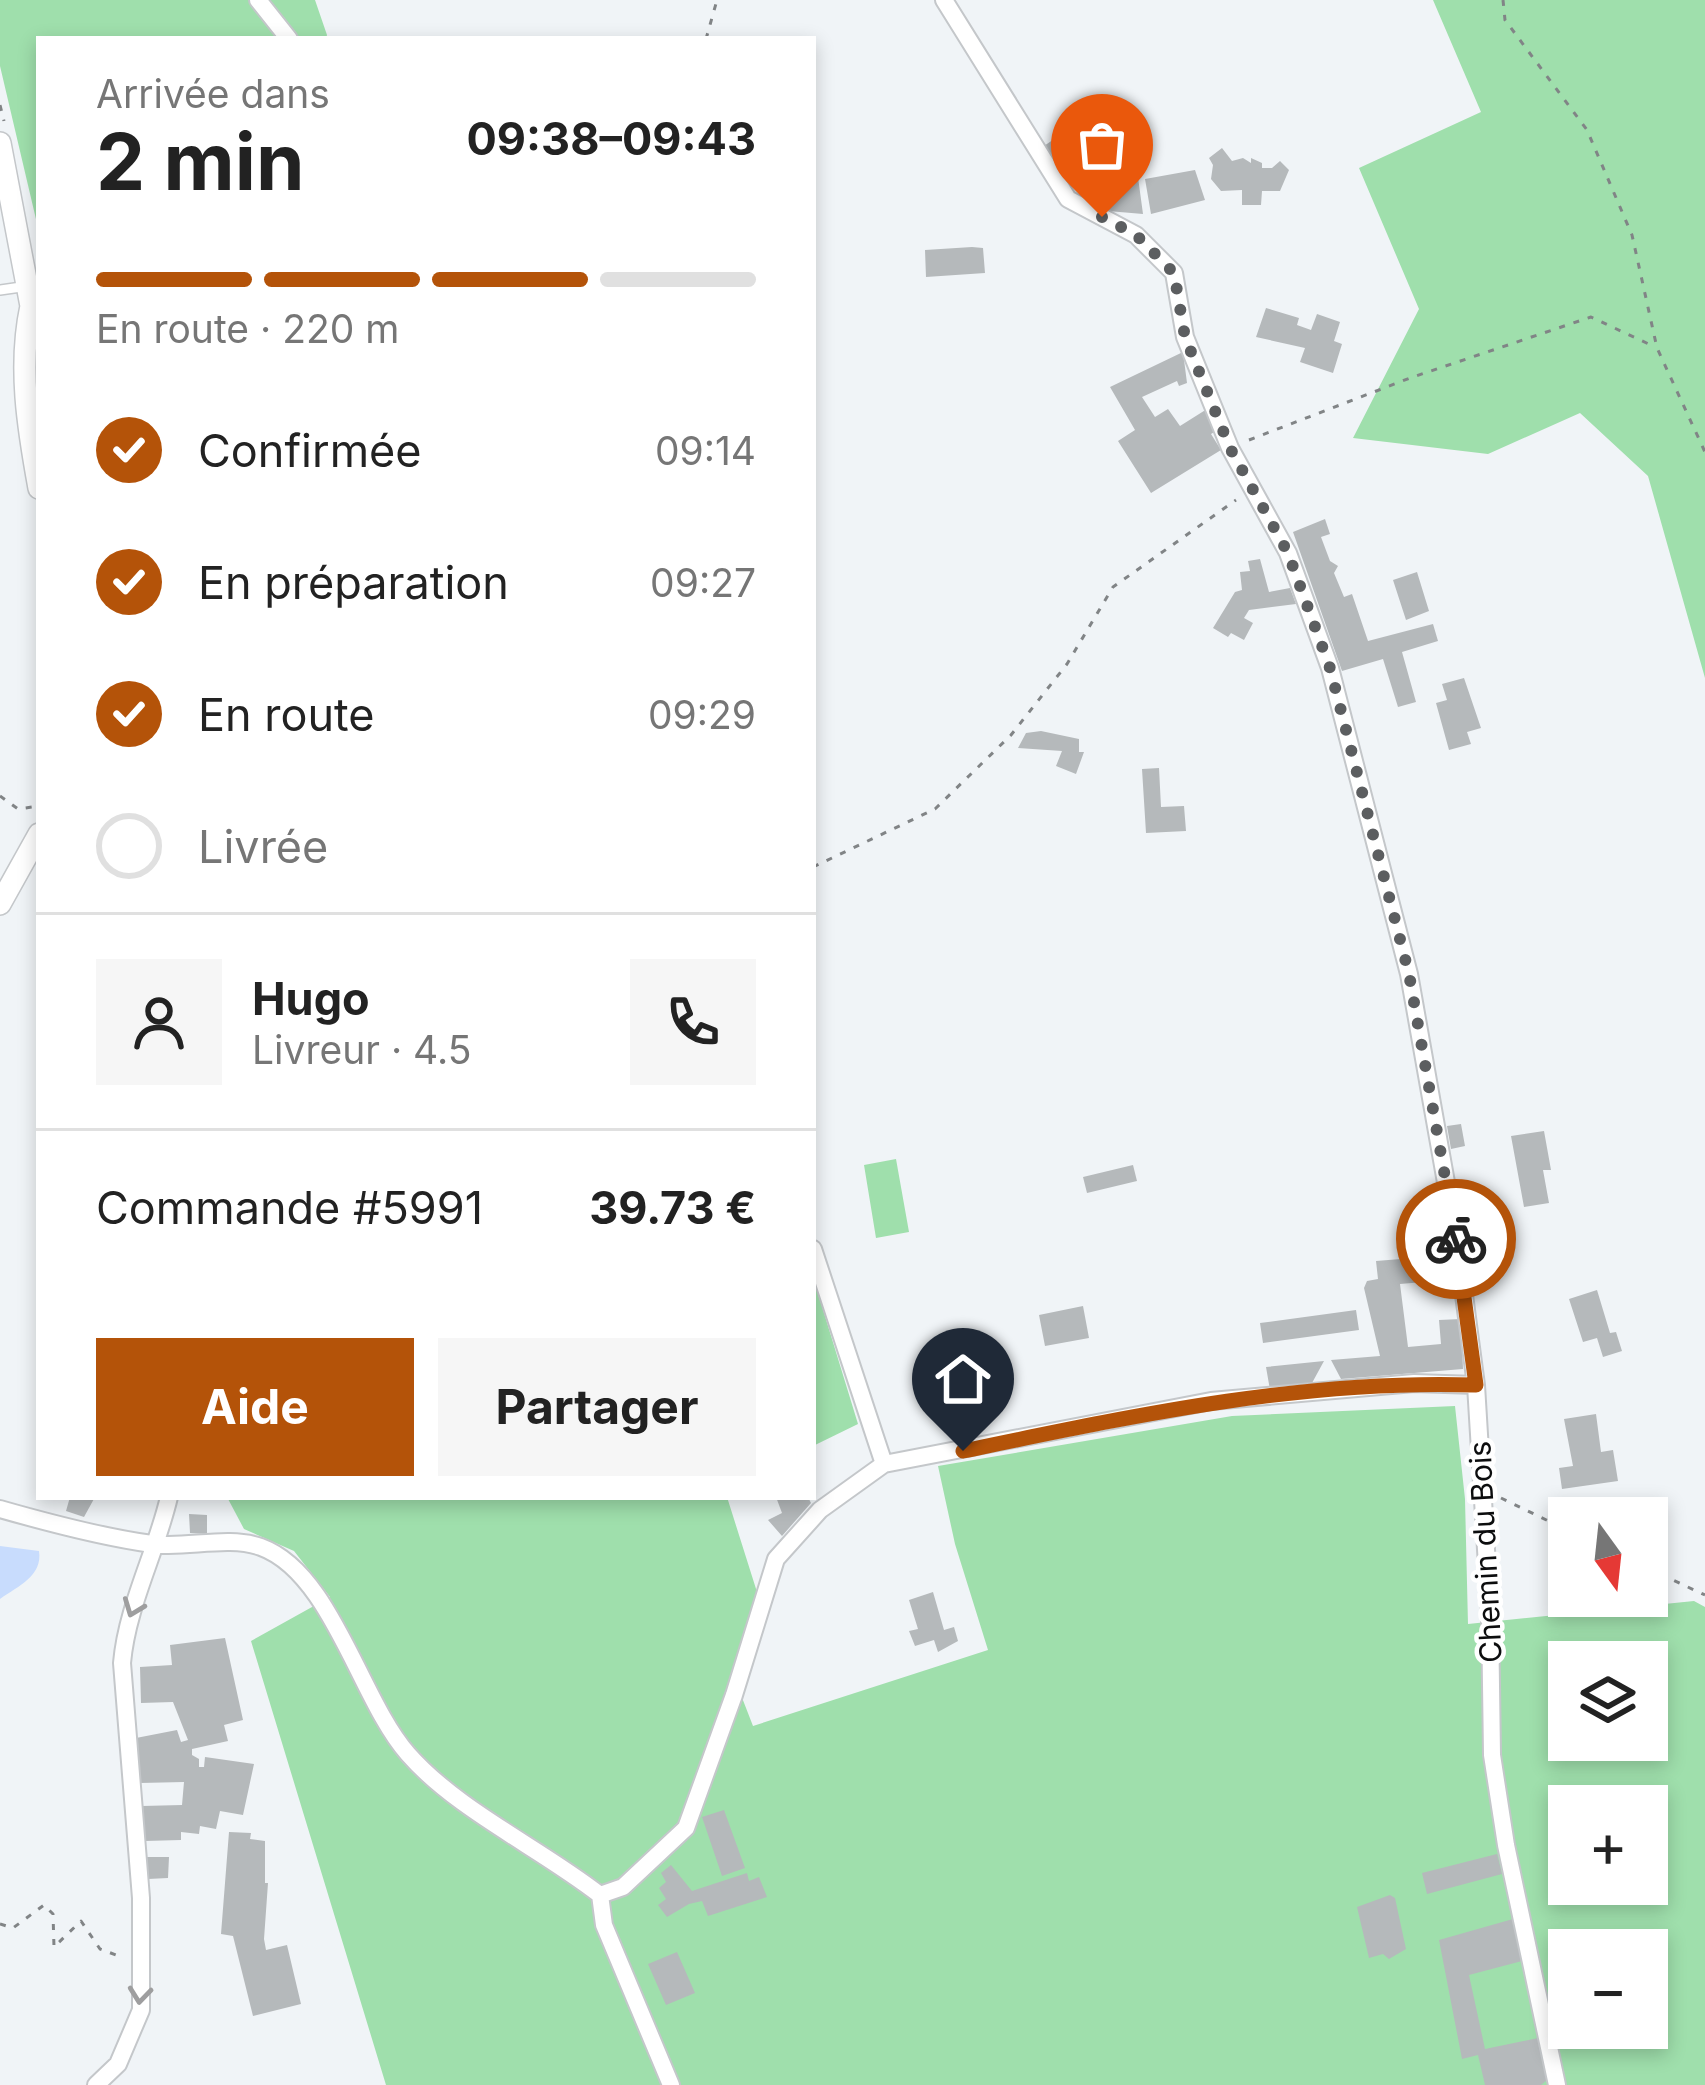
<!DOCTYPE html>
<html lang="fr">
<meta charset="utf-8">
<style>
body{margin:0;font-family:Inter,sans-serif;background:#f6f6f6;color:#222;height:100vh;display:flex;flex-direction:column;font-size:45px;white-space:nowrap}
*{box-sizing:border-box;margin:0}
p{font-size:39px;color:#767676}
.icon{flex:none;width:66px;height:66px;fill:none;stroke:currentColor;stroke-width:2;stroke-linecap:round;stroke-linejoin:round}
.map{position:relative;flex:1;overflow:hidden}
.panel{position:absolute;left:36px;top:36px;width:780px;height:1464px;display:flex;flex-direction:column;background:#fff;border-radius:0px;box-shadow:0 6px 18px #0003}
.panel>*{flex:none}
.needle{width:78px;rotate:165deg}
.buttons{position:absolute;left:1548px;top:1497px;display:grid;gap:24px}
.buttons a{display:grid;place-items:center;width:120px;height:120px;border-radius:0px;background:#fff;box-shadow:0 6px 18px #0003;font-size:60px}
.pin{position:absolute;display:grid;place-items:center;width:102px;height:102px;color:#fff;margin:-123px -51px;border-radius:50% 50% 50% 0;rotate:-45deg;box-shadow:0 0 12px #0007}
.pin .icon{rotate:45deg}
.courier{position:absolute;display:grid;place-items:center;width:120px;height:120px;margin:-60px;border:9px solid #b45309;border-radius:50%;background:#fff;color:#222;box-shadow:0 3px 15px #0007}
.headline em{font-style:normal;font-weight:700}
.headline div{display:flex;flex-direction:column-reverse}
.headline{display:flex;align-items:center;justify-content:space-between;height:204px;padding:0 60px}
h1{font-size:78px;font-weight:700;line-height:90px}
.bar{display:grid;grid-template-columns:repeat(4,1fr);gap:18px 12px;align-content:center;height:144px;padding:0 60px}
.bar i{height:15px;border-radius:9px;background:#e0e0e0}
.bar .current{background:#b45309}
.bar p{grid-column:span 4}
.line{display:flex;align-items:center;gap:30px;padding:0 60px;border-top:3px solid #e0e0e0}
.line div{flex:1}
.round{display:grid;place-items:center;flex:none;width:126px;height:126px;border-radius:0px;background:#f6f6f6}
ol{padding:0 60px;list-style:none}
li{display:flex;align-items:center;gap:36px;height:132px}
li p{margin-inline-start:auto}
li .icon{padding:12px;border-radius:50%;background:#b45309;color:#fff;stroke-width:4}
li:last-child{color:#767676}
li i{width:66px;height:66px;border:6px solid #e0e0e0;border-radius:50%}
.action{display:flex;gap:24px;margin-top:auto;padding:24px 60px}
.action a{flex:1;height:138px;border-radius:0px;background:#b45309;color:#fff;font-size:48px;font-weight:700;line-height:138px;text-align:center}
.action a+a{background:#f6f6f6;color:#222}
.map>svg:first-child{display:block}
</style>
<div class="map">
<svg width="1705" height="2085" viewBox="0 0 1705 2085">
<rect width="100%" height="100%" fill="#f0f4f7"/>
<path fill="#9fdfac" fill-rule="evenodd" d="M0,0H315L327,35L326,39H39V232L0,66Z
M1433,0H1705V678L1648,476L1580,413L1488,454L1353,438L1419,309L1359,168L1481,112Z
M896,1159L909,1232L876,1238L864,1165Z
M813,1277L858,1424L813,1446Z
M1455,1406L1465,1499L1468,1624L1694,1601L1705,1607V2085H386L251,1641L330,1597L294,1551L244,1529L227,1497H727L757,1592L734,1677L753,1726L988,1650L955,1544L938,1466L1232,1416ZM1569,1662H1647V1740H1569ZM1569,1806H1647V1884H1569ZM1569,1950H1647V2028H1569Z"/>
<path fill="#c8dcfd" d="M0,1546L39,1551C43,1576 18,1586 0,1599Z"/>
<path fill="#b5b9bb" d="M1079,122L1093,141L1076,155L1090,184L1078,189L1044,146Z
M1222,148L1232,161L1243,158L1251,163V158L1262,163V168H1272L1280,161L1289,170L1280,191H1262L1261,205H1242V190L1221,191L1211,179L1213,165L1209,158Z
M1137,170L1143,214L1108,211L1103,177Z
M1195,170L1205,200L1151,214L1145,179Z
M972,247L983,248L985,273L926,277L925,250Z
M1266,308L1299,318L1297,325L1311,330L1317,314L1340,322L1334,341L1342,344L1333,373L1300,362L1305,348L1256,337Z
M1183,352L1187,383L1179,386L1177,381L1142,397L1155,417L1168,409L1180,426L1207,409L1219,429L1211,434L1221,450L1151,493L1118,441L1135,430L1110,387Z
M1325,519L1330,534L1321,537L1330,561L1338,566L1334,573L1344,597L1352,594L1368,641L1433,624L1438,641L1402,652L1416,702L1398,707L1383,659L1342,671L1293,532Z
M1260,559L1269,592L1290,588L1296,604L1249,610L1244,618L1253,623L1244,640L1231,633L1228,637L1213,628L1235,592L1242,590L1240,572L1250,571L1248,561Z
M1417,572L1429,611L1406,620L1393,580Z
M1464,678L1481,728L1467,732L1471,744L1449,750L1436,703L1447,700L1442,684Z
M1041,731L1079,739V752H1084L1076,774L1056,766L1062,751L1018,748L1026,733Z
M1159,768L1161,807L1184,806L1186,831L1146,833L1142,769Z
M1461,1124L1465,1146L1451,1149L1447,1126Z
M1544,1131L1551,1170H1543L1549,1203L1524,1207L1511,1136Z
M1133,1165L1137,1181L1087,1193L1083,1177Z
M1451,1255L1456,1285L1448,1286L1447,1280L1400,1284L1408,1347L1441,1344L1439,1320L1461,1319L1463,1369L1341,1379L1331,1360L1380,1356L1364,1288L1367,1281L1378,1279L1376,1261Z
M1597,1290L1610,1333L1616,1332L1622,1351L1603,1357L1597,1338L1583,1342L1569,1299Z
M1083,1306L1089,1338L1045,1346L1039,1315Z
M1356,1310L1359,1330L1263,1343L1260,1323Z
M1324,1361L1312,1383L1270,1390L1266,1367Z
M1596,1414L1601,1452L1613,1450L1618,1481L1562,1489L1559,1468L1573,1466L1564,1419Z
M70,1497H95L84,1517L66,1511Z
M776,1497H808L811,1503L782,1536L768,1520L782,1513Z
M189,1514L207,1515V1534L190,1533Z
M933,1592L944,1630L954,1627L958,1641L938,1652L934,1640L915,1646L909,1631L918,1629L909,1600Z
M225,1638L243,1720L224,1725L228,1741L192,1749V1755L199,1759V1767H204L205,1757L254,1764L243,1815L220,1811L216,1829L200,1826L199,1834L181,1832V1840L145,1841L142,1806L182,1805L184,1782L140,1783L136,1738L177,1730L181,1742L188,1740L173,1702L141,1703L140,1667L172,1665L170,1645Z
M724,1810L745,1868L722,1876L702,1817Z
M229,1832L251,1833L250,1839L265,1841V1883H268L264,1939L266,1950L287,1945L301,2004L253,2016L233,1936L221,1934Z
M1497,1854L1502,1874L1427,1894L1422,1873Z
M146,1857H169L168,1878L148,1879Z
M671,1865L692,1891L747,1873L749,1881L759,1877L767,1897L708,1916L702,1901L689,1904L667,1917L658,1905L666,1899L659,1888L666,1882L661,1873Z
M1390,1895L1395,1898L1406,1949L1389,1959L1383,1954L1369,1958L1357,1907Z
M1513,1919L1522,1961L1469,1975L1485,2049L1538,2038L1547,2080L1541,2085H1485L1478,2055L1462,2059L1439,1940Z
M677,1952L695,1993L666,2005L648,1964Z"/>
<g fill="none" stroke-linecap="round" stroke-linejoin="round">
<defs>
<path id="service" d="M0,290L28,286"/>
<path id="minor" d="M258,0L289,39
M944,0L1068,199L1136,235L1174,273L1185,337L1230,448L1288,553L1330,668L1409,974L1458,1250L1476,1385L1490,1615L1492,1755L1506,1845L1557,2085
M813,1249L884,1464
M0,1509C49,1523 101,1537 152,1544C186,1549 227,1535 261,1547C332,1573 360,1700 408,1754C457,1810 540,1848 600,1895L623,1887L686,1828L734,1695L776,1559L820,1510L884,1464L1211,1401L1414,1383L1476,1385
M600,1895L604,1925L671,2085
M96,2085L118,2064L141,2010V1898L122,1663C127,1606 156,1553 169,1497"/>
<path id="tertiary" d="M0,143L31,306L39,323
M31,306C18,366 28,428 39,488
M0,904L39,834"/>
</defs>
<use href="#service" stroke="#c4c7ca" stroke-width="12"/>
<use href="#minor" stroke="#c4c7ca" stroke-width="20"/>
<use href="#tertiary" stroke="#c4c7ca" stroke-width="24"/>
<path stroke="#818486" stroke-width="3" stroke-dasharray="6 9" stroke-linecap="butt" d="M1503,0L1505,20L1587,130L1632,235L1657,348L1705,452
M706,39L717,0
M0,105L4,121
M1249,440L1410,378L1591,317L1655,347
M0,796L18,809L39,806
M813,867L935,809L1011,735L1067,664L1113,587L1236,500
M1501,1498L1569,1531
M1647,1568L1705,1595
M0,1924L13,1928L44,1905L53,1914L54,1947L81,1921L100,1949L124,1958"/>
<use href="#service" stroke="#fff" stroke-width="9"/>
<use href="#minor" stroke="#fff" stroke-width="16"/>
<use href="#tertiary" stroke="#fff" stroke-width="21"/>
</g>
<defs><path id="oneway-chevron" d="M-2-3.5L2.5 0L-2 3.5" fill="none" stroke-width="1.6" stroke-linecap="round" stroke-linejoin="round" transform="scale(3)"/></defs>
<g stroke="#9e9e9f">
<use href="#oneway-chevron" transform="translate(133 1608) rotate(111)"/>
<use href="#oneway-chevron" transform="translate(140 1995) rotate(96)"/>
</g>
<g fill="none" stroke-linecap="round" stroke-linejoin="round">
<path stroke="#5c5e60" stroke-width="12" stroke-dasharray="0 21.6" d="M1102,217L1136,235L1174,273L1185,337L1230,448L1288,553L1330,668L1409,974L1456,1239"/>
<path stroke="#b45309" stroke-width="15" d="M963,1451C1132,1416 1303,1379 1476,1385L1456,1239"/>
</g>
<g text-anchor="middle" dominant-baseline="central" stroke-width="9" stroke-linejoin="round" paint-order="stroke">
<g font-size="30" fill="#0c0d0e" stroke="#fff">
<text transform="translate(1485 1552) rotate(-93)">Chemin du Bois</text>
</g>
</g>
</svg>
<div class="buttons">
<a><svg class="needle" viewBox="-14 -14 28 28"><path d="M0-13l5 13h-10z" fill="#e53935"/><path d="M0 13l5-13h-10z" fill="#767676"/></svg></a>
<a><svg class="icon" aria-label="layers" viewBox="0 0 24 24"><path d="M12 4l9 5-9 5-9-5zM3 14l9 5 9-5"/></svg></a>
<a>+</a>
<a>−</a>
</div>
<div class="pin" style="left:1102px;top:217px;background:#ea580c"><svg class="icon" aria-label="bag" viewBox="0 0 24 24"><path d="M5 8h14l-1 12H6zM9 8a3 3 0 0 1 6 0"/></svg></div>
<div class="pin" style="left:963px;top:1451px;background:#1f2937"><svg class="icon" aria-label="home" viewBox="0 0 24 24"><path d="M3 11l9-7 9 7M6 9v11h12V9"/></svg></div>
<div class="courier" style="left:1456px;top:1239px"><svg class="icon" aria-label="bike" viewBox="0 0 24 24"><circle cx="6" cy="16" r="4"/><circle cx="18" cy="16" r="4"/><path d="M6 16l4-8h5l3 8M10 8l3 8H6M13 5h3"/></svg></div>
<section class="panel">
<div class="headline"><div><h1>2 min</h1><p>Arrivée dans</p></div><em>09:38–09:43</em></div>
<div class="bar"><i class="current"></i><i class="current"></i><i class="current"></i><i></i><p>En route · 220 m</p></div>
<ol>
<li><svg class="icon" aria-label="check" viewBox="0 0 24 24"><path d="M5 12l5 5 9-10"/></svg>Confirmée<p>09:14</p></li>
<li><svg class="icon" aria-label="check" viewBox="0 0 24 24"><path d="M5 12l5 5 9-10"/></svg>En préparation<p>09:27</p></li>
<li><svg class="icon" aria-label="check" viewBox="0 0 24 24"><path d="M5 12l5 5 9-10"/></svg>En route<p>09:29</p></li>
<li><i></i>Livrée</li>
</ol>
<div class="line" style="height:216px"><a class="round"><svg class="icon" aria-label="person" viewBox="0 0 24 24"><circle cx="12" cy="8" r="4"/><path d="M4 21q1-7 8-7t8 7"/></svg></a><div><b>Hugo</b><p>Livreur · 4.5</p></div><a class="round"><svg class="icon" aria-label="phone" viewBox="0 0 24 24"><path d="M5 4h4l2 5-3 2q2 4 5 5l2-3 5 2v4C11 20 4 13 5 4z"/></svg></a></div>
<div class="line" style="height:156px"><div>Commande #5991</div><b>39.73 €</b></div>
<div class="action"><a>Aide</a><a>Partager</a></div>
</section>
</div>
